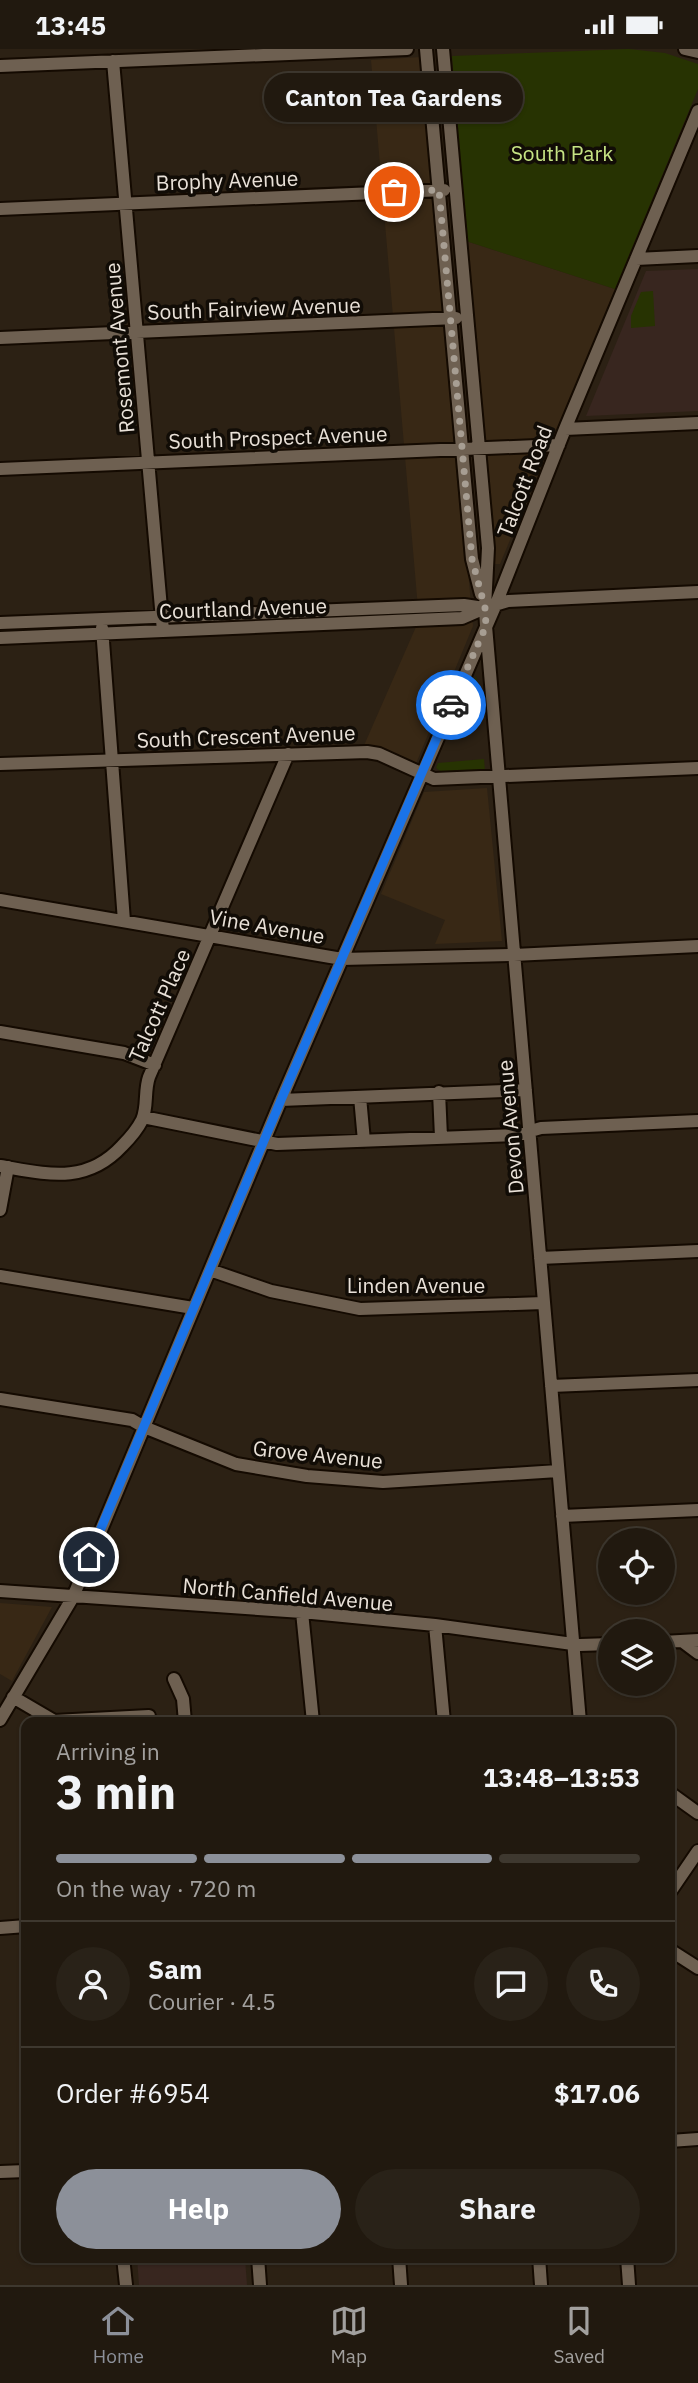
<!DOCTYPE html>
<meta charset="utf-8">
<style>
body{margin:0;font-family:"IBM Plex Sans",sans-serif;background:#292218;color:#f1f3f6;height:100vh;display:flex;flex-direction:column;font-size:26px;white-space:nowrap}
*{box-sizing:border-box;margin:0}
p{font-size:23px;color:#a2a09e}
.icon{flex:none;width:38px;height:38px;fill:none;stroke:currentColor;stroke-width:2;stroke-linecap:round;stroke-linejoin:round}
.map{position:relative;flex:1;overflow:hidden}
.side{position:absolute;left:21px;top:1668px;width:654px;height:546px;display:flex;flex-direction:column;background:#21190f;border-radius:14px;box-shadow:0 2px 5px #0004,0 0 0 2px #3e382f}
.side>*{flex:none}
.controls{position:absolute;left:598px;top:1479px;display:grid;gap:14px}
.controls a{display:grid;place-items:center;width:77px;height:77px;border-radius:50%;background:#21190f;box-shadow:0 2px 5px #0004,0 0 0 2px #3e382f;font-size:35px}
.pin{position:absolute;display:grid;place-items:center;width:60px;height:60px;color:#fff;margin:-30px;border:4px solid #fff;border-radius:50%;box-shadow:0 2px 7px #0007}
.courier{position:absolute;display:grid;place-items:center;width:70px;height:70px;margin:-35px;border:5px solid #1a73e8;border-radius:50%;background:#fff;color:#222;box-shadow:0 2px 9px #0007}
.bubble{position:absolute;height:49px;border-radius:24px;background:#21190f;box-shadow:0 2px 5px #0004,0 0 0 2px #3e382f;font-size:23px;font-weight:700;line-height:49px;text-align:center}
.summary em{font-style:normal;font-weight:700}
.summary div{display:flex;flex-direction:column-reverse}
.summary{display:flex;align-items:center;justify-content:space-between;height:119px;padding:0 35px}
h1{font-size:46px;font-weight:700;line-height:52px}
.bar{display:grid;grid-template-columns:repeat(4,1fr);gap:10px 7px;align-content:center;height:84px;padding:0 35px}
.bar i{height:9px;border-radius:5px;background:#3e382f}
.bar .selected{background:#8c9099}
.bar p{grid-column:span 4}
.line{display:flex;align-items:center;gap:18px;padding:0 35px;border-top:2px solid #3e382f}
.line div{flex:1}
.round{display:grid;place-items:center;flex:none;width:74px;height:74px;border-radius:37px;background:#292218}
.action{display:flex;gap:14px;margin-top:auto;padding:14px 35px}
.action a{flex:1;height:80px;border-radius:42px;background:#8c9099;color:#fff;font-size:28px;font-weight:700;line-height:80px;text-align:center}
.action a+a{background:#292218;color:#f1f3f6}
.status{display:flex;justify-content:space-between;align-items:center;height:49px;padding:0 35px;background:#21190f;direction:ltr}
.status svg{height:19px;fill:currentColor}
.dock{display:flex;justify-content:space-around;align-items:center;height:98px;border-top:2px solid #3e382f;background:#21190f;font-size:19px;color:#a2a09e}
.dock a{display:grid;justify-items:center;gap:4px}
.dock .selected{color:#8c9099}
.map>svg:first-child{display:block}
</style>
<div class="status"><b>13:45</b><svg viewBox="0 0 49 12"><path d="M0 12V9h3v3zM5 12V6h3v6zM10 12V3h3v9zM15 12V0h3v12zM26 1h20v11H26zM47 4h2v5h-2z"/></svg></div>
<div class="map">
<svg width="698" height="2236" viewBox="0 0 698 2236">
<rect width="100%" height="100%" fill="#2c2114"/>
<path fill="#382815" d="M421,8L473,577L415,717L362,701L419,571L371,11Z
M466,192L615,240L500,515H492Z
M487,739L502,892L435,895L445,871L381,845L424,743Z
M0,1554L52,1558L12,1632L0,1625Z"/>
<path fill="#38261f" d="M698,220V362L586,367L646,222Z
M137,2209H245L247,2236H139Z"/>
<path fill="#273302" d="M629,0L665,4L698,15V40L615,240L466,192L452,7Z
M653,242L655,277L631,279V267L641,243Z
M476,627L480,658L462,660Z
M484,710L485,722L446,726L436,719L438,714Z"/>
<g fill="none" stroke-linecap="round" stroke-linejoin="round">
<defs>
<path id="minor" d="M426,0L472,510L481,545
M443,0L488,499L485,559L486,577L580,1673
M685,0L698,3
M113,12L163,582
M0,17L407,0
M0,160L444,141
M636,210L698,207
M0,289L456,269
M565,380L698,374
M0,420L559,396
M0,574L464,556L484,559
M102,579L124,872
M0,589L462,569L485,559L508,552L698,543
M0,715L367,703L379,705L434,730L698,719
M0,851L342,910L514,906L698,897
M0,983L124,1004L155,1016
M439,1043L441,1088
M360,1048L364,1092
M281,1051L526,1041
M143,1068L277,1095L517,1086L541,1079L698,1072
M0,1117C47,1125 86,1136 122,1097C130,1089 137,1081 142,1071C148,1058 144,1042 149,1028L288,705
M0,1161L8,1118
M540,1209L698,1202
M210,1221L271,1242L360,1260L543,1254
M0,1227L193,1259
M551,1337L698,1331
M0,1350L132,1371L144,1378L236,1415L307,1427L383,1433L558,1422
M562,1467L698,1461
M0,1542L302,1563L435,1576L580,1596L611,1595
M302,1563L313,1673
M435,1576L444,1673
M682,1592L698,1604
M663,1593L698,1591
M174,1630L183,1650L185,1673
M13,1648L54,1672L149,1667
M0,1671L73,1548L281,1051L496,555L565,380L698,62
M670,1744L698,1764
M670,1843L698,1802
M0,1879L26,1877
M670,1901L698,1919
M670,2092L698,2090
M0,2123L26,2122
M123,2208L126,2236
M258,2208L260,2236
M399,2208L401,2236
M539,2208L541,2236
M627,2208L629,2236"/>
</defs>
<use href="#minor" stroke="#140a01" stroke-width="16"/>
<use href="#minor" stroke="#6e6051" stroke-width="12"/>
</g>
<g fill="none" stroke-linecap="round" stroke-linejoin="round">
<path stroke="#a79e93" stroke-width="7" stroke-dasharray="0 12.6" d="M394,143L439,141L472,510L485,559L486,577L451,656"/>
<path stroke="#1a73e8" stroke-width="9" d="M89,1508L281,1051L451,656"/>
</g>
<g text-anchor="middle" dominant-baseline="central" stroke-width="7" stroke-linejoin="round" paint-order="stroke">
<g font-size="21" fill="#c6e484" stroke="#110c06">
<text x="562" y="104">South Park</text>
</g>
<g font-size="21" fill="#e9e1d8" stroke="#110c06">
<text transform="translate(227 131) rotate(-2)">Brophy Avenue</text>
<text transform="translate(254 259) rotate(-2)">South Fairview Avenue</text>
<text transform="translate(119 299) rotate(-95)">Rosemont Avenue</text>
<text transform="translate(278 388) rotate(-2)">South Prospect Avenue</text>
<text transform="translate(524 432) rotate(-69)">Talcott Road</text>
<text transform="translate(243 559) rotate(-2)">Courtland Avenue</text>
<text transform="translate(246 687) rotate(-2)">South Crescent Avenue</text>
<text transform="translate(267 877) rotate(10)">Vine Avenue</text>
<text transform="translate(159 956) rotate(-66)">Talcott Place</text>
<text transform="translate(510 1078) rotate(-95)">Devon Avenue</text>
<text x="416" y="1236">Linden Avenue</text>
<text transform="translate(318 1405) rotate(6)">Grove Avenue</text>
<text transform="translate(288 1545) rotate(5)">North Canfield Avenue</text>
</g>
</g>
</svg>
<div class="controls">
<a><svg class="icon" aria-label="locate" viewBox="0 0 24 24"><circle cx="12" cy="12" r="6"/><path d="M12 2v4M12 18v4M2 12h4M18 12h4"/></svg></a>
<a><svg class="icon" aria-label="layers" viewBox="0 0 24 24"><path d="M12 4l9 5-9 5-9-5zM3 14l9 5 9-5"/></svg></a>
</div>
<div class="pin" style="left:394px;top:143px;background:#ea580c"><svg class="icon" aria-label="bag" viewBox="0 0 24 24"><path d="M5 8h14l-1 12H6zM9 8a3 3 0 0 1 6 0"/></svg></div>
<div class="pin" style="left:89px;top:1508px;background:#1f2937"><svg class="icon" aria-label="home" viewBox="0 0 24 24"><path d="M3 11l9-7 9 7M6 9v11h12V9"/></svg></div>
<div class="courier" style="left:451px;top:656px"><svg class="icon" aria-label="car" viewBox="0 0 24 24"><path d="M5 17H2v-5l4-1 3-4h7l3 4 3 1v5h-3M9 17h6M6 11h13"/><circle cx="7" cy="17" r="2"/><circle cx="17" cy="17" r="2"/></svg></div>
<div class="bubble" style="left:264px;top:24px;width:259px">Canton Tea Gardens</div>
<section class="side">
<div class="summary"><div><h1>3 min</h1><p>Arriving in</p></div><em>13:48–13:53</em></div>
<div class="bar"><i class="selected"></i><i class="selected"></i><i class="selected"></i><i></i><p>On the way · 720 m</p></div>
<div class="line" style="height:126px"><a class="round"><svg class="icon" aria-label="person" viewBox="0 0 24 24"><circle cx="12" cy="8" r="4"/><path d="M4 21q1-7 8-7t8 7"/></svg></a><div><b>Sam</b><p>Courier · 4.5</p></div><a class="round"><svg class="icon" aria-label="chat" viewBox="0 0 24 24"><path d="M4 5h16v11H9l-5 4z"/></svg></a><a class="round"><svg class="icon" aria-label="phone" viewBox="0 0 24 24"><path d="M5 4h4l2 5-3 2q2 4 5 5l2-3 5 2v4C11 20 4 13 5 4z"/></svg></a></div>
<div class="line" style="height:91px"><div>Order #6954</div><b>$17.06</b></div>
<div class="action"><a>Help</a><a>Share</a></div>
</section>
</div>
<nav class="dock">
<a class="selected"><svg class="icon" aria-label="home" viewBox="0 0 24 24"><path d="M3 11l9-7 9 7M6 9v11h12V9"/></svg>Home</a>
<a><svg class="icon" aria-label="map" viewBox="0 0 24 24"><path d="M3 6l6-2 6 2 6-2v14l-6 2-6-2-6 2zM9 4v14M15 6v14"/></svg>Map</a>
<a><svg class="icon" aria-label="saved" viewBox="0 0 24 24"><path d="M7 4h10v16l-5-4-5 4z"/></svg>Saved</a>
</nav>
